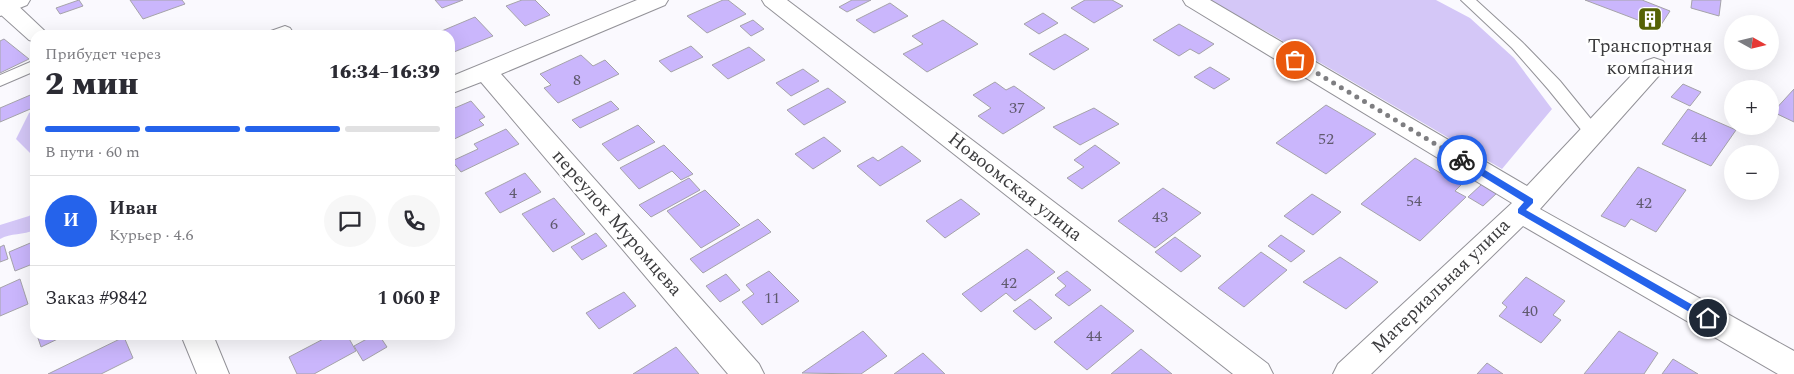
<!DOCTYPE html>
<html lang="ru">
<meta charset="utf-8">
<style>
body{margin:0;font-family:Spectral,serif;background:#f7f7f7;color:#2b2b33;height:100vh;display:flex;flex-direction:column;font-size:19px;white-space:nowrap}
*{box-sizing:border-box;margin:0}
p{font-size:16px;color:#7c7c81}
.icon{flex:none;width:28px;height:28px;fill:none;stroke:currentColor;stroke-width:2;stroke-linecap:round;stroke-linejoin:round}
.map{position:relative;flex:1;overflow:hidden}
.panel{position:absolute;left:30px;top:30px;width:425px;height:310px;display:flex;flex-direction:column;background:#fff;border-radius:15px;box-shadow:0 5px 20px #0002}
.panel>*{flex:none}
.needle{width:32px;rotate:98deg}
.fabs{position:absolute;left:1724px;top:15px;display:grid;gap:10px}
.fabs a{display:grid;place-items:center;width:55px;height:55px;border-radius:50%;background:#fff;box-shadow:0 5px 20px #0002;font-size:25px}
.pin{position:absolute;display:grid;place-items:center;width:42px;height:42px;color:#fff;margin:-21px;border:2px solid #fff;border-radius:50%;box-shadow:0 1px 5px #0007}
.courier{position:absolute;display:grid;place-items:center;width:50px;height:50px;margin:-25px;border:4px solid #2563eb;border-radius:50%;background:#fff;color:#222;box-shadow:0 1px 6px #0007}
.headline em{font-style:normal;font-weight:800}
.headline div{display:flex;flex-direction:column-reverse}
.headline{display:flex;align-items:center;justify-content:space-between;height:85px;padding:0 15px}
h1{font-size:32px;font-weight:800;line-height:38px}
.bar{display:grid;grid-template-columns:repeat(4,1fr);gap:8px 5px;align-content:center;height:60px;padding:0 15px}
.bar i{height:6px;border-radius:4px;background:#e1e1e2}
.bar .active{background:#2563eb}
.bar p{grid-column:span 4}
.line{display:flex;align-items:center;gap:12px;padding:0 15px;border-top:1px solid #e1e1e2}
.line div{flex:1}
.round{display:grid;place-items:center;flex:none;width:52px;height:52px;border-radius:26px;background:#f7f7f7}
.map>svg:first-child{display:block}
</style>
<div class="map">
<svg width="1794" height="374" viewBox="0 0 1794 374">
<rect width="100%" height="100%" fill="#faf9fe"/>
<path fill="#d4c7f7" d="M1208,0H1436L1470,18L1514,58L1552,109L1502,169L1269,33Z
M35,109V158L16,139L29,113Z
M35,212V230C23,235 11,233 0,239V225L29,216Z"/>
<path fill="#cab6fc" stroke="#a5a3a9" d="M79,0L83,6L60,14L56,8Z
M130,0H182L185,4L143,19Z
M435,0H463L442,8Z
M522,0H535L550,15L525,26L506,6Z
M723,0H728L746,14L707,33L687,16Z
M852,0H871L847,12L839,7Z
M1085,0H1112L1123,6L1094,23L1071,8Z
M1585,0H1642L1670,11L1659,28Z
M1692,0H1721L1719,16L1691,8Z
M890,3L908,16L874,33L856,20Z
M1043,13L1058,23L1039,34L1024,24Z
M475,17L493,36L454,52L450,48V35H439L437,33Z
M753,20L764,29L751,36L740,26Z
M943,20L978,44L927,72L903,54L923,44L912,36Z
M1179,24L1214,44L1199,54L1190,49L1179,56L1153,40Z
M1065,34L1089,49L1054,70L1029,54Z
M4,39L29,59L0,73V41Z
M691,46L703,57L671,72L659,61Z
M749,47L765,60L728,79L712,65Z
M581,55L593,66L605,60L619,74L558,103L544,88L551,85L540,74Z
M1210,67L1230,79L1214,89L1194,77Z
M803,69L819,81L791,96L776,83Z
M995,82L1006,90L1014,86L1045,108L1003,134L978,116L991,108L973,95Z
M1683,84L1701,92L1690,106L1671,97Z
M828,88L846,102L804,125L787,110Z
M1794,89V122L1773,112Z
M35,93V107L0,122V108Z
M471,101L485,117L479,120L484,125L450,141V110Z
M611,101L619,109L580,128L572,120Z
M1326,105L1376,134L1326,174L1276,143Z
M1094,108L1119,124L1080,145L1053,127Z
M1688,109L1736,130L1711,166L1662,144Z
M638,125L655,142L618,161L602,144Z
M506,129L519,144L461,172L452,161L478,149L474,144Z
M824,137L841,151L813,169L795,154Z
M664,145L693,174L681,180L672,171L639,189L620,168Z
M1095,145L1120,163L1082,189L1067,178L1084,167L1074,160Z
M902,146L921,161L880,186L857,166L873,157L878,161Z
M1415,158L1461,185L1455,191L1466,197L1420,241L1361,204Z
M1638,167L1686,190L1656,232L1631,219L1625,227L1601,216Z
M525,173L541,192L500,213L485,193Z
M689,178L700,190L651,217L639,205Z
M1482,184L1497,193L1483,206L1468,197Z
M1163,188L1201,213L1155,248L1118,221Z
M705,190L740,225L701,248L667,211Z
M1312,194L1341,212L1313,235L1284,216Z
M554,198L585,234L553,252L522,214Z
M961,199L980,214L945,238L926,221Z
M758,219L771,232L703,273L690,259Z
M596,233L607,246L582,260L571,247Z
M1281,235L1305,251L1291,262L1268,246Z
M1175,237L1201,256L1181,272L1155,252Z
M35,241V263L15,271L9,252Z
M4,245L8,259L0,262V247Z
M1027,249L1055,272L1015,301L1006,293L981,312L962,294Z
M1261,252L1287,270L1244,307L1218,288Z
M1340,257L1378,282L1346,309L1303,282Z
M769,271L799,301L762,325L742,302L754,294L746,285Z
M1067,271L1091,290L1069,306L1055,295L1066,286L1057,278Z
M726,274L740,290L720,302L706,286Z
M1526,277L1565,301L1553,315L1561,320L1541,343L1499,316L1507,307L1502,303Z
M20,279L28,304L0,316V288Z
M624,292L636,306L599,329L586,313Z
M1030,299L1052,318L1035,330L1013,311Z
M1101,305L1134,331L1087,370L1054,342Z
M863,331L887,356L861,374L802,373Z
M1619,331L1658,353L1644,374H1584Z
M37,335H66L41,347Z
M331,335H347L356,351L314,374H297L289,357Z
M374,335H379L387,347L363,361L354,346Z
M124,337L133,358L101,374H48Z
M676,347L699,374H633Z
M1141,349L1172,374H1111Z
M923,353L945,374H894Z
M1673,359L1698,374H1662Z
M1487,363L1503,374H1477Z"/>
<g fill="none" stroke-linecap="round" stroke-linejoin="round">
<defs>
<path id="service" d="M1461,0H1476L1522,42L1560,81L1599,129L1601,133L1599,137L1593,139L1587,137L1548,89L1512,48Z
M285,26L290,28L292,31L290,34L266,35L268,32Z
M35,60V71L0,86V75Z"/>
<path id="minor" d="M0,0L13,1L49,35H35V42L29,40L0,14Z
M637,0H668L665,5L501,74L759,364L764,374H728L481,82L450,94V77Z
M762,0H787L1268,364L1273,374H1233L765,5Z
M1183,0H1210L1527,186L1645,61L1654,58L1663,61L1666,66L1663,71L1540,209L1794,351V374H1778L1523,226L1371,374H1333L1338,364L1512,203L1186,5Z
M181,335H213L229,374H197Z"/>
<path id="primary" d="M0,0H30L27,5L0,16Z"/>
</defs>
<use href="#service" stroke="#939298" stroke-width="2"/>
<use href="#minor" stroke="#939298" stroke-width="2"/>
<use href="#primary" stroke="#939298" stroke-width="2"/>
<use href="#service" fill="#fff" fill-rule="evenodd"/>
<use href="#minor" fill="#fff" fill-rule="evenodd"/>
<use href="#primary" fill="#fff" fill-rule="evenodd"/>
</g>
<path fill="#2563eb" d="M1459,158H1465L1533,199V203L1526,210L1712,316V321H1705L1518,213V209L1524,202L1459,162Z"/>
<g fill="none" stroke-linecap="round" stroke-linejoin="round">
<path stroke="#7e7e81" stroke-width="5" stroke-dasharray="0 9" d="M1295,60L1462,160"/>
</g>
<defs>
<symbol id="building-square" viewBox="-11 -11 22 22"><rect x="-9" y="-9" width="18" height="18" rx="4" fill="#556204" stroke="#fff"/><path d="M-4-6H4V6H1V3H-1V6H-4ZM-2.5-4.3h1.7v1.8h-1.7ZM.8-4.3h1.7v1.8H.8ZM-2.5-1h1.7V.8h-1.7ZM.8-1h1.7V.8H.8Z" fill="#fff"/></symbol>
</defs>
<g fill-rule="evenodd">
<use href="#building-square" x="1636" y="5" width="28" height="28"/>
</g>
<g text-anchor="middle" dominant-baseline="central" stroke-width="5" stroke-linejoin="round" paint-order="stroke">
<g font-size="16" fill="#605a6e">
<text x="577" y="80">8</text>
<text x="1017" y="108">37</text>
<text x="1699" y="137">44</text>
<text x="1326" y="139">52</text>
<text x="513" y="193">4</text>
<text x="1414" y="201">54</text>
<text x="1644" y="203">42</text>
<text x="1160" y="217">43</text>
<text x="554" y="224">6</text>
<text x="1009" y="283">42</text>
<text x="772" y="298">11</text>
<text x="1530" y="311">40</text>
<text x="1094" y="336">44</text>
</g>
<g font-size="19" fill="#3c3c3e" stroke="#fff">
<text x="1650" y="46">Транспортная<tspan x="1650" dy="22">компания</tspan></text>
</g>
<g font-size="19" fill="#3c3c3e" stroke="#fff">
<text transform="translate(1015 187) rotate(38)">Новоомская улица</text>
<text transform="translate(617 223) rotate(49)">переулок Муромцева</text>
<text transform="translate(1441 286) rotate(-44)">Материальная улица</text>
</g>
</g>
</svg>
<div class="fabs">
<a><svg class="needle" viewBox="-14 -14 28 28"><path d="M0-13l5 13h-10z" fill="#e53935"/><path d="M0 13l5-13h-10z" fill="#7c7c81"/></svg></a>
<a>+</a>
<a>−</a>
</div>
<div class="pin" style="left:1295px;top:60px;background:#ea580c"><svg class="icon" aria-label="bag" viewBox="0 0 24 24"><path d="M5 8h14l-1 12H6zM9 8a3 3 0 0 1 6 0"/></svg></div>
<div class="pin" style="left:1708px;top:318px;background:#1f2937"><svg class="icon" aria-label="home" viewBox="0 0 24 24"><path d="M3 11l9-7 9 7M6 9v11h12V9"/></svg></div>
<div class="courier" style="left:1462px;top:160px"><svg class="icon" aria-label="bike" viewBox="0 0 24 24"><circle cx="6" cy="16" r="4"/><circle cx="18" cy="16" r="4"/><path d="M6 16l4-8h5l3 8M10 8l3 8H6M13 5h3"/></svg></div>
<section class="panel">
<div class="headline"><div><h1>2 мин</h1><p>Прибудет через</p></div><em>16:34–16:39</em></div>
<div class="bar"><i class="active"></i><i class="active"></i><i class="active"></i><i></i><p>В пути · 60 m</p></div>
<div class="line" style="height:90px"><b class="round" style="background:#2563eb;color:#fff">И</b><div><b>Иван</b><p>Курьер · 4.6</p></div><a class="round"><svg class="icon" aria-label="chat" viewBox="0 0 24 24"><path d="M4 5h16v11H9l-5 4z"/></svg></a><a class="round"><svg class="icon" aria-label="phone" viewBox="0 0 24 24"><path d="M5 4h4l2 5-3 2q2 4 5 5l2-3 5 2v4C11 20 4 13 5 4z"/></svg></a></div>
<div class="line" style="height:65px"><div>Заказ #9842</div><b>1 060 ₽</b></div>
</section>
</div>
